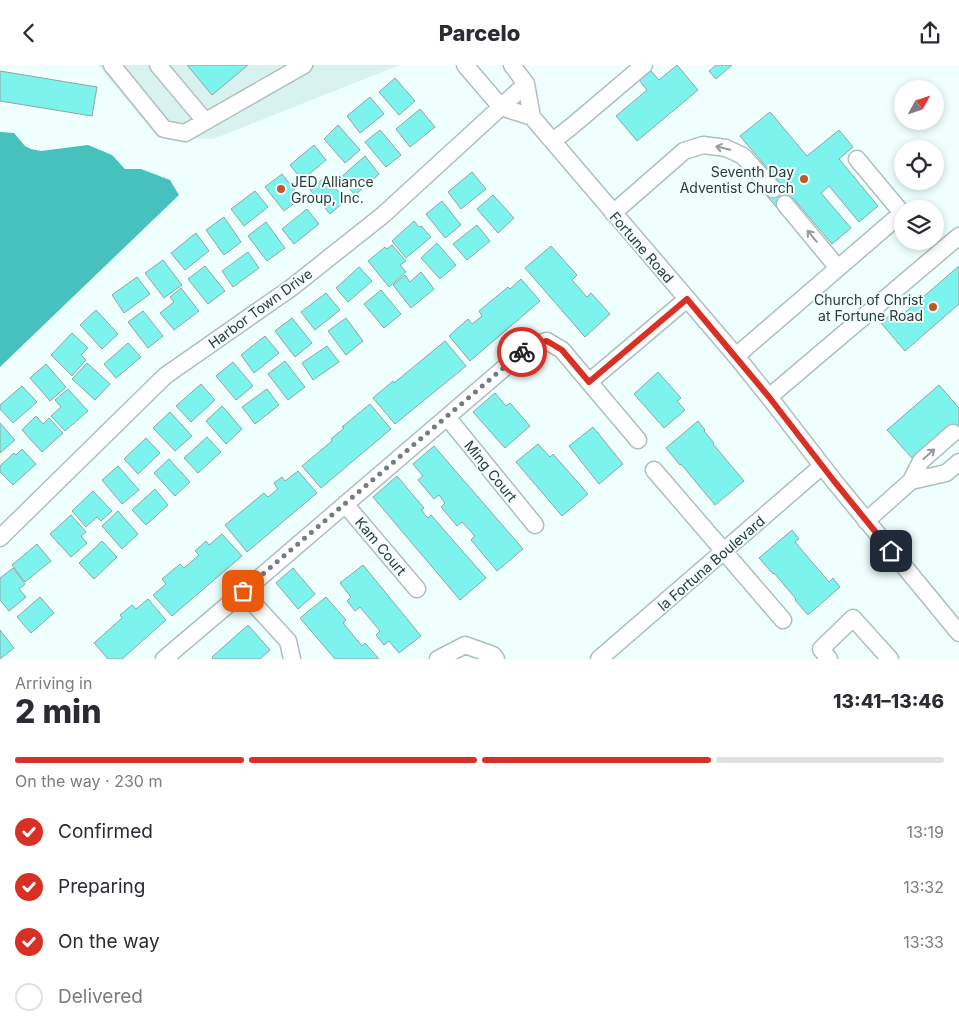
<!DOCTYPE html>
<meta charset="utf-8">
<style>
body{margin:0;font-family:Inter,sans-serif;background:#f7f7f7;color:#2b2b33;height:100vh;display:flex;flex-direction:column;font-size:19px;white-space:nowrap}
*{box-sizing:border-box;margin:0}
p{font-size:16px;color:#7c7c81}
.icon{flex:none;width:28px;height:28px;fill:none;stroke:currentColor;stroke-width:2;stroke-linecap:round;stroke-linejoin:round}
.map{position:relative;height:594px;overflow:hidden}
.drawer{display:flex;flex-direction:column;background:#fff;flex:1}
.drawer>*{flex:none}
.needle{width:32px;rotate:50deg}
.buttons{position:absolute;left:894px;top:15px;display:grid;gap:10px}
.buttons a{display:grid;place-items:center;width:50px;height:50px;border-radius:50%;background:#fff;box-shadow:0 2px 8px #0003;font-size:25px}
.pin{position:absolute;display:grid;place-items:center;width:42px;height:42px;color:#fff;margin:-21px;border-radius:10px;box-shadow:0 2px 8px #0006}
.courier{position:absolute;display:grid;place-items:center;width:50px;height:50px;margin:-25px;border:4px solid #d93025;border-radius:50%;background:#fff;color:#222;box-shadow:0 1px 6px #0007}
.overview em{font-style:normal;font-weight:800}
.overview div{display:flex;flex-direction:column-reverse}
.overview{display:flex;align-items:center;justify-content:space-between;height:85px;padding:0 15px}
h1{font-size:32px;font-weight:800;line-height:38px}
.bar{display:grid;grid-template-columns:repeat(4,1fr);gap:8px 5px;align-content:center;height:60px;padding:0 15px}
.bar i{height:6px;border-radius:4px;background:#e1e1e2}
.bar .on{background:#d93025}
.bar p{grid-column:span 4}
ol{padding:0 15px;list-style:none}
li{display:flex;align-items:center;gap:15px;height:55px}
li p{margin-inline-start:auto}
li .icon{padding:5px;border-radius:50%;background:#d93025;color:#fff;stroke-width:4}
li:last-child{color:#7c7c81}
li i{width:28px;height:28px;border:2px solid #e1e1e2;border-radius:50%}
header{display:flex;justify-content:space-between;align-items:center;height:65px;padding:0 15px;background:#fff;font-size:22px;font-weight:800}
.map>svg:first-child{display:block}
</style>
<header><svg class="icon" aria-label="back" viewBox="0 0 24 24"><path d="M15 5l-7 7 7 7"/></svg>Parcelo<svg class="icon" aria-label="share" viewBox="0 0 24 24"><path d="M12 15V3M7 8l5-5 5 5M5 13v7h14v-7"/></svg></header>
<div class="map">
<svg width="959" height="594" viewBox="0 0 959 594">
<rect width="100%" height="100%" fill="#eefffe"/>
<path fill="#d8f2f0" d="M98,0H400L213,74L158,73Z"/>
<path fill="#46c1bd" d="M0,67L14,68L25,81L31,84L41,86L88,80L112,90L125,104H141L170,115L179,130L0,302Z"/>
<path fill="#7df3ee" stroke="#94a4a3" d="M187,0H248L212,30Z
M677,0L698,25L637,76L616,51L647,25L639,15L651,6L659,15Z
M716,0H732L716,14L709,6Z
M0,6L97,22L92,51L0,36Z
M395,13L415,36L399,50L379,27Z
M370,32L384,49L360,68L347,51Z
M420,44L435,62L410,82L396,64Z
M770,47L807,91L839,65L853,82L839,94L878,141L859,157L829,121L821,128L851,163L832,179L793,133L779,145L766,130L780,118L740,71Z
M338,60L360,85L345,98L324,74Z
M380,65L401,90L386,102L365,77Z
M314,80L326,95L302,115L290,100Z
M365,91L379,109L355,130L340,113Z
M472,107L486,124L461,144L448,127Z
M282,109L301,133L284,146L265,122Z
M325,112L346,135L330,149L310,125Z
M255,126L268,142L244,161L231,144Z
M493,130L514,153L498,168L477,144Z
M442,136L461,160L445,173L426,149Z
M307,144L319,159L294,179L282,164Z
M224,152L241,177L224,190L206,165Z
M414,156L419,162L421,161L431,172L406,193L392,176Z
M266,157L285,183L267,196L248,171Z
M477,160L490,176L467,195L453,179Z
M196,168L209,186L185,205L171,188Z
M437,178L456,200L440,214L421,193Z
M392,180L406,196L400,200L406,207L389,222L368,196L385,182L387,184Z
M551,181L577,210L572,215L587,232L591,228L610,249L585,272L525,203Z
M248,187L259,203L233,222L222,206Z
M163,195L182,220L164,233L145,208Z
M205,201L225,226L208,239L188,214Z
M959,201V239L905,286L881,258L896,245L901,251Z
M359,202L372,216L348,237L336,223Z
M421,207L434,224L411,243L393,220L405,210L410,217Z
M137,212L150,229L124,248L112,230Z
M521,214L540,236L470,296L449,271L468,254L472,259L482,251L479,246L508,222L510,224Z
M181,223L199,246L174,265L160,248L174,237L170,232Z
M381,225L401,249L384,263L364,239Z
M326,228L340,245L315,265L301,247Z
M96,245L118,269L102,284L80,260Z
M143,246L163,271L148,283L128,257Z
M292,253L312,278L295,292L275,266Z
M346,253L363,276L346,290L328,266Z
M72,268L88,283L81,290L86,295L72,311L51,290Z
M265,271L279,288L254,308L241,290Z
M445,276L466,301L395,359L373,333L393,316L394,318Z
M128,278L141,292L116,313L104,299Z
M327,281L339,297L313,315L302,298Z
M285,296L305,322L288,335L268,309Z
M233,297L253,321L236,335L216,311Z
M87,298L110,319L95,335L72,314Z
M46,299L66,322L50,336L30,313Z
M658,307L681,333L677,336L685,345L664,363L634,329Z
M201,319L215,335L191,357L176,341Z
M939,320L959,343V371L957,373L948,362L912,393L887,365Z
M22,321L37,337L13,358L0,344V340Z
M68,324L88,346L65,366L51,351L61,342L55,335Z
M267,324L279,340L255,359L242,342Z
M495,328L506,341L510,338L530,361L505,383L473,347Z
M370,339L391,364L321,423L302,401L332,376L331,374L344,363L342,362Z
M222,341L242,364L226,379L206,356Z
M170,347L192,371L175,386L153,363Z
M36,351L43,359L49,353L63,368L42,387L22,365Z
M698,356L705,365L704,366L714,378L713,379L744,416L715,440L681,399L680,400L666,383Z
M0,358L15,375L0,388Z
M593,362L623,399L599,419L569,381Z
M207,372L221,387L198,408L184,393Z
M146,373L160,388L138,409L124,394Z
M538,379L550,392L553,389L588,429L562,451L516,397Z
M434,381L523,484L497,506L471,475L475,471L462,457L457,461L441,442L445,438L439,430L434,434L418,415L423,411L413,399Z
M22,384L36,399L13,420L0,407V401L14,388L16,390Z
M169,394L190,417L175,431L154,408Z
M118,401L139,425L122,439L102,415Z
M298,406L317,428L247,487L225,460L264,428L268,432L278,424L274,418L282,412L285,416Z
M397,411L424,443L421,445L428,453L431,450L486,513L460,535L373,432Z
M155,424L168,440L146,460L132,445Z
M93,426L112,446L101,456L97,452L86,462L72,446Z
M118,446L138,469L122,484L102,461Z
M71,450L86,467L81,471L87,478L71,492L50,469Z
M792,465L799,474L795,477L829,517L833,513L840,522L808,550L795,535L796,534L774,508L773,509L759,493Z
M222,469L242,491L172,551L153,530L166,519L162,514L180,499L184,503L199,490L195,486L206,476L209,480Z
M102,476L117,492L94,514L79,498Z
M37,479L51,496L25,517L12,500Z
M363,500L421,571L399,588L389,576L384,580L376,570L380,566L360,542L355,546L347,536L351,532L340,518Z
M13,503L25,519L19,524L26,532L9,546L0,535V513Z
M293,503L315,529L298,544L276,518Z
M40,532L54,548L31,568L17,552Z
M326,532L346,555L343,558L362,581L365,578L379,594H335L300,553Z
M148,534L166,555L122,594H108L94,578L122,553L120,550L132,540L136,544Z
M248,560L270,585L260,594H213L212,592Z
M0,565L14,583L0,594Z"/>
<g fill="none" stroke-linecap="round" stroke-linejoin="round">
<defs>
<path id="minor" d="M112,0L164,64L185,68L304,0
M158,0L205,56
M465,0L501,42L532,52
M512,0L526,19L532,52L736,291L769,332L834,416L959,568
M553,76L572,61L644,0
M857,94L902,148
M785,139L838,203
M613,148L684,86L703,80L726,83L743,91L773,124
M736,291L902,148
M589,317L687,234
M769,332L959,171
M447,352L535,460
M654,405L783,555
M911,416L921,396L953,368
M345,439L417,524
M866,456L911,416L946,408L959,397
M0,473L165,311L291,223L383,150L526,19
M243,527L531,280L547,276L562,285L638,375
M164,594L243,527L288,576L292,594
M438,594L465,580L493,590L496,594
M599,594L822,401
M829,594L821,584L853,553L890,594"/>
</defs>
<use href="#minor" stroke="#afbfbe" stroke-width="19"/>
<use href="#minor" stroke="#fff" stroke-width="16"/>
</g>
<defs><path id="oneway-shaft" d="M-6 0H5M1.5-3L5.5 0L1.5 3" fill="none" stroke-width="1.6" stroke-linecap="round" stroke-linejoin="round" transform="scale(1.25)"/></defs>
<g stroke="#989b9b">
<use href="#oneway-shaft" transform="translate(723 83) rotate(-167)"/>
<use href="#oneway-shaft" transform="translate(812 171) rotate(-129)"/>
<use href="#oneway-shaft" transform="translate(929 389) rotate(-42)"/>
</g>
<g fill="none" stroke-linecap="round" stroke-linejoin="round">
<path stroke="#737d7d" stroke-width="5" stroke-dasharray="0 9" d="M243,526L522,287"/>
<path stroke="#d93025" stroke-width="6" d="M522,287L531,280L547,276L562,285L589,317L687,234L769,332L834,416L891,486"/>
</g>
<g fill="#bd572c" stroke="#eefffe" stroke-width="2">
<circle cx="804" cy="114" r="5"/>
<circle cx="281" cy="124" r="5"/>
<circle cx="933" cy="242" r="5"/>
</g>
<g text-anchor="middle" dominant-baseline="central" stroke-width="4" stroke-linejoin="round" paint-order="stroke">
<g font-size="14" fill="#313737" stroke="#eefffe" text-anchor="end">
<text x="794" y="106">Seventh Day<tspan x="794" dy="16">Adventist Church</tspan></text>
<text x="291" y="116" text-anchor="start">JED Alliance<tspan x="291" dy="16">Group, Inc.</tspan></text>
<text x="923" y="234">Church of Christ<tspan x="923" dy="16">at Fortune Road</tspan></text>
</g>
<g font-size="14" fill="#313737" stroke="#eefffe">
<text transform="translate(642 182) rotate(49)">Fortune Road</text>
<text transform="translate(260 243) rotate(-36)">Harbor Town Drive</text>
<text transform="translate(491 406) rotate(51)">Ming Court</text>
<text transform="translate(381 481) rotate(50)">Kam Court</text>
<text transform="translate(711 498) rotate(-41)">la Fortuna Boulevard</text>
</g>
</g>
</svg>
<div class="buttons">
<a><svg class="needle" viewBox="-14 -14 28 28"><path d="M0-13l5 13h-10z" fill="#e53935"/><path d="M0 13l5-13h-10z" fill="#7c7c81"/></svg></a>
<a><svg class="icon" aria-label="locate" viewBox="0 0 24 24"><circle cx="12" cy="12" r="6"/><path d="M12 2v4M12 18v4M2 12h4M18 12h4"/></svg></a>
<a><svg class="icon" aria-label="layers" viewBox="0 0 24 24"><path d="M12 4l9 5-9 5-9-5zM3 14l9 5 9-5"/></svg></a>
</div>
<div class="pin" style="left:243px;top:526px;background:#ea580c"><svg class="icon" aria-label="bag" viewBox="0 0 24 24"><path d="M5 8h14l-1 12H6zM9 8a3 3 0 0 1 6 0"/></svg></div>
<div class="pin" style="left:891px;top:486px;background:#1f2937"><svg class="icon" aria-label="home" viewBox="0 0 24 24"><path d="M3 11l9-7 9 7M6 9v11h12V9"/></svg></div>
<div class="courier" style="left:522px;top:287px"><svg class="icon" aria-label="bike" viewBox="0 0 24 24"><circle cx="6" cy="16" r="4"/><circle cx="18" cy="16" r="4"/><path d="M6 16l4-8h5l3 8M10 8l3 8H6M13 5h3"/></svg></div>
</div>
<section class="drawer">
<div class="overview"><div><h1>2 min</h1><p>Arriving in</p></div><em>13:41–13:46</em></div>
<div class="bar"><i class="on"></i><i class="on"></i><i class="on"></i><i></i><p>On the way · 230 m</p></div>
<ol>
<li><svg class="icon" aria-label="check" viewBox="0 0 24 24"><path d="M5 12l5 5 9-10"/></svg>Confirmed<p>13:19</p></li>
<li><svg class="icon" aria-label="check" viewBox="0 0 24 24"><path d="M5 12l5 5 9-10"/></svg>Preparing<p>13:32</p></li>
<li><svg class="icon" aria-label="check" viewBox="0 0 24 24"><path d="M5 12l5 5 9-10"/></svg>On the way<p>13:33</p></li>
<li><i></i>Delivered</li>
</ol>
</section>
